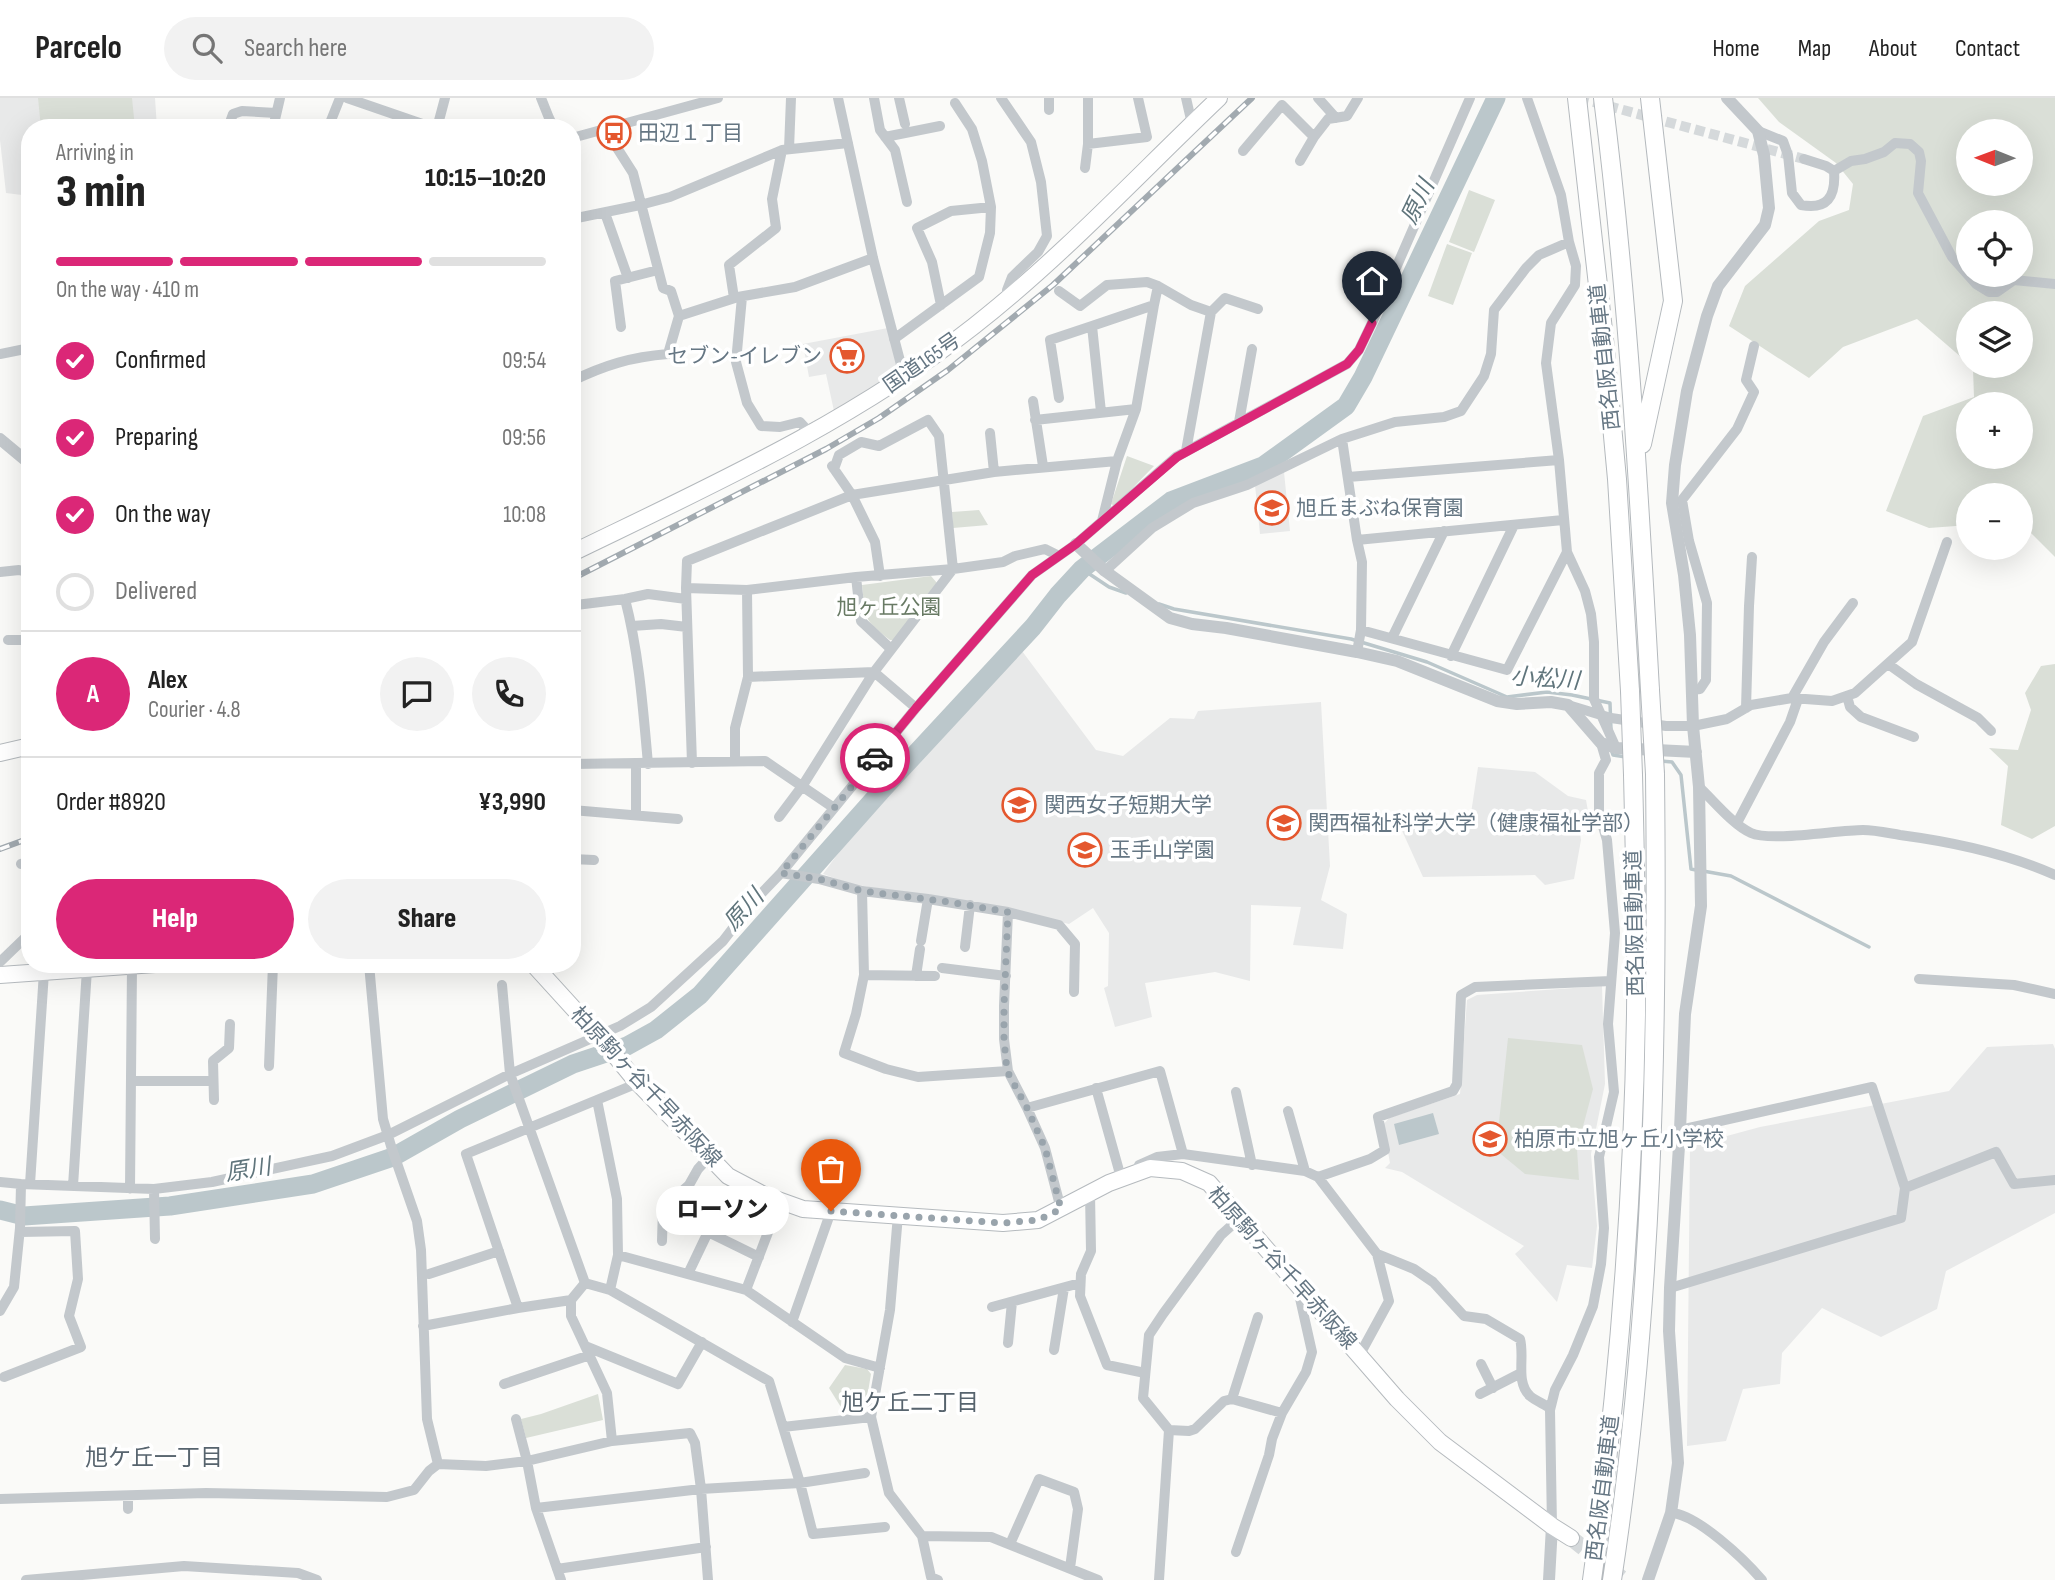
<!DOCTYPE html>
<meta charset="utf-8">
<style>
body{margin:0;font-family:"Sofia Sans Condensed","Noto Sans JP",sans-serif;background:#f2f2f2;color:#222;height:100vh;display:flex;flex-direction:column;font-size:26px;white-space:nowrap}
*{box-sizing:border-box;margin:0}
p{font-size:23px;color:#767676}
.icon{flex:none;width:38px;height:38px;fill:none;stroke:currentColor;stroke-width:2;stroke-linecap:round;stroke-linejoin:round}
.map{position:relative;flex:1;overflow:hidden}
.drawer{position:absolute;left:21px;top:21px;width:560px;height:854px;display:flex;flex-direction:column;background:#fff;border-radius:28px;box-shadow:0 7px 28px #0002}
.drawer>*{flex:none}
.needle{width:46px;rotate:271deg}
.buttons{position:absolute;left:1956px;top:21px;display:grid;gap:14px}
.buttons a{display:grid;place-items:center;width:77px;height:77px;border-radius:50%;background:#fff;box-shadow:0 7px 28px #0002;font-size:35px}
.pin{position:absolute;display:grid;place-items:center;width:60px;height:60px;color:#fff;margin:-72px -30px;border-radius:50% 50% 50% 0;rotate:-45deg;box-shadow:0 0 7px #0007}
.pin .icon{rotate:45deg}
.courier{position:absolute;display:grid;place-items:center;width:70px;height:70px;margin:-35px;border:5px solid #db2777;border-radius:50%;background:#fff;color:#222;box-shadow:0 2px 9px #0007}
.bubble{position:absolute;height:49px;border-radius:24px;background:#fff;box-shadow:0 7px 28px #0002;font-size:23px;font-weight:800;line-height:49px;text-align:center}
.headline em{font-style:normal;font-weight:800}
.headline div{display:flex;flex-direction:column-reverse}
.headline{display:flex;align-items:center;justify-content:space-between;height:119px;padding:0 35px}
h1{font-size:46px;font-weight:800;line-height:52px}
.bar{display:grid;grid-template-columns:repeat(4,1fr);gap:10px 7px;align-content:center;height:84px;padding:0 35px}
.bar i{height:9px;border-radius:5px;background:#e0e0e0}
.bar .active{background:#db2777}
.bar p{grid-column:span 4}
.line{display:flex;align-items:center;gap:18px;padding:0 35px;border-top:2px solid #e0e0e0}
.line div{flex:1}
.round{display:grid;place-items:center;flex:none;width:74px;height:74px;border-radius:37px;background:#f2f2f2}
ol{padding:0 35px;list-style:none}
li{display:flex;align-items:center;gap:21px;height:77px}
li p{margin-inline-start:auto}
li .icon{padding:7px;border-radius:50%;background:#db2777;color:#fff;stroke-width:4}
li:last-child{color:#767676}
li i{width:38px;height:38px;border:4px solid #e0e0e0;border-radius:50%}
.action{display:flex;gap:14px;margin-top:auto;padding:14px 35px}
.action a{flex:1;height:80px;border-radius:42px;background:#db2777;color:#fff;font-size:28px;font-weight:800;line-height:80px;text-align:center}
.action a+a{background:#f2f2f2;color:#222}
header{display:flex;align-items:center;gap:42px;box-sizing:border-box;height:98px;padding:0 35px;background:#fff;border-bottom:2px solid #e0e0e0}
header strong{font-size:33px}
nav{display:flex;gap:38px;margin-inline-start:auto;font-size:24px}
.search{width:490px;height:63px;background:#f2f2f2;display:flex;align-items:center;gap:18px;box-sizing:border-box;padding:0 24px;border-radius:38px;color:#767676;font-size:26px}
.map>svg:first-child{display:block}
</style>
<header>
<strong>Parcelo</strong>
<div class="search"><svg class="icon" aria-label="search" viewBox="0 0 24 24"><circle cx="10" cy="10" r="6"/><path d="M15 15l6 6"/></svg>Search here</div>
<nav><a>Home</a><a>Map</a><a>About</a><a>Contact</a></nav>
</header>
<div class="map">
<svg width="2055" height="1482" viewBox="0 0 2055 1482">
<rect width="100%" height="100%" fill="#fafaf8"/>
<path fill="#e8e9e9" d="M0,0H155L157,30H30V98L6,95L0,42Z
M888,230L900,273L834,313L826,276L809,279L803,246Z
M1284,374L1290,433L1260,436L1255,387Z
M1022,553L1096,652L1123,658L1170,620L1194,621L1198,613L1321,604L1330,768L1321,802L1347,816L1343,851L1293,847L1301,809L1251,807L1250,883L1215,874L1145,885L1152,919L1115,929L1104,890L1108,888L1109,835L1093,810L1069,826L1015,813L851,786L823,776L867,716L888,693Z
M1478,669L1535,674L1568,698L1586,702L1589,719L1578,722L1581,742L1574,781L1545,787L1535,777L1423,779L1394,715L1397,712L1470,722Z
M1602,888L1605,986L1591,1056L1597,1128L1592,1170L1567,1167L1557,1204L1515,1156L1524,1148L1402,1074L1385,1070L1390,1065L1383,1027L1389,1020L1460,996L1467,902L1477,897Z
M2053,946L2055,951V1115L1946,1173L1937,1211L1881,1239L1822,1210L1782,1255L1780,1286L1743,1291L1726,1343L1687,1348L1690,1048L1760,1029L1949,993L1987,949Z"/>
<path fill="#dadfd7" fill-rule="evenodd" d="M38,0H132L135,30H41Z
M1758,0H2055V459L2021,425V397H1969V427L1929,430L1886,413L1923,318L1974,299L1973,271L1970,268H2021V215H1969V266L1917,221L1843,249L1809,280L1729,228L1745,188L1819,123L1849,112L1853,86L1836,65L1779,24ZM1969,33H2021V86H1969ZM1969,124H2021V177H1969ZM1969,306H2021V359H1969Z
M1469,92L1495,102L1474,154L1449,144Z
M1447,146L1472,155L1453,207L1428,198Z
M1127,358L1154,368L1115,408L1111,406Z
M979,412L988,427L953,430L952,414Z
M931,478L937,485L894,542H890C862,520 866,521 862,487Z
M2055,566V728L2032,741L2001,727L2008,668L1989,650L2018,652L2031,612L2025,595L2041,568Z
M1508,940L1582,947L1593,991L1577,1051L1579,1082L1525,1076L1496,1052Z
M845,1267L867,1271L871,1276L865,1312L861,1315L844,1314L829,1290Z
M598,1296L603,1322L526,1340L521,1321L541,1316Z"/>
<path fill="#bbc7cb" d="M1433,1015L1439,1036L1399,1047L1394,1026Z"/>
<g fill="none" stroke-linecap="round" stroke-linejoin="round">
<path stroke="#bbc7cb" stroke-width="3.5" d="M1082,471L1109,489L1126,495
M1159,506L1174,511L1351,541L1427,564L1507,599L1547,594L1572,597L1610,605L1611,632
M1612,654L1613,657L1626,659
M1661,663L1672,664L1681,677L1691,771L1696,772
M1703,773L1731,778L1869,849"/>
<path stroke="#bbc7cb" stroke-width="19" d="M0,1112L24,1118L170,1108L313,1086L393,1059L460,1021L573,966L627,948L656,932L700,897L882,692L1033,529L1058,497L1082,471L1171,403L1263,368L1346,308L1363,279L1496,0"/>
<path stroke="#d5d9db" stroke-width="10" stroke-dasharray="10 5" stroke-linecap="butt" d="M1579,0L1804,61"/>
<path stroke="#d5d9db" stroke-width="16" stroke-dasharray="16 8" stroke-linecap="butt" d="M1571,1440L1624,1482"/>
<defs>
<path id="primary" d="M533,866L604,944L635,982L728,1078L764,1097L803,1111L1003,1125L1038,1122L1109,1085L1150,1070L1182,1073L1209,1085L1397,1301L1440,1344L1552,1428L1571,1440
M0,877L155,866"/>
<path id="trunk" d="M572,455C710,388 852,324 974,228C1062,159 1138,77 1219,0
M0,655L30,648"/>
<path id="motorway" d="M1577,0L1604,241L1617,381L1630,593
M1603,0C1628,197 1639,394 1650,592
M1642,346L1673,203L1650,0
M1592,1482C1618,1294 1633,1105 1636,916C1637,836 1635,756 1633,677
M1612,1482C1653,1215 1658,946 1655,676"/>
</defs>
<use href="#primary" stroke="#b5babe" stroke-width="18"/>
<use href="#trunk" stroke="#b4b9bd" stroke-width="18"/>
<use href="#motorway" stroke="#b4b9bd" stroke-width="20"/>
<path stroke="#c3c8cc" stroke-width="10" d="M347,0L434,30
M541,0L549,20L554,30
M838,0L873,160L904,278
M874,0L880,32L895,52L907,104
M899,0L905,26
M1001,0L1031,44L1041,84L1047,138L1038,154L1012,179L1007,192V201
M1049,0V12
M1088,0V46L1147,39L1138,0
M1186,0L1192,26
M1318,0L1336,20
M1527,0L1561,97L1569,144L1576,168L1575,187L1551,225L1546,265L1559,362L1567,454L1585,493L1591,516L1594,544V601L1616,650
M228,30L233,16L242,13L276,15
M273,30L280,0
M328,30L340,0
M437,30L445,0
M1758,33L1783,43L1788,57L1792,95L1801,107C1827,112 1836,99 1834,73
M885,39L940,28
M572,40L718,0
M789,51L791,0
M1243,53L1282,7L1314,39
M1804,61L1826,68L1834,73
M1300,63L1314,39L1328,21L1347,18L1358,0
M1085,70L1088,46
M1834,73L1851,63L1865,61L1884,54L1895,45L1910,46L1919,54L1921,63L1918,95L1952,159L1976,186L1989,194H1997L2014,182L2055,186
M605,115L628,180
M572,121L640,107L670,99L782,52L848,45
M1059,193L1080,208L1107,187L1147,184L1158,188
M742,199L736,264L747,305L761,328L780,329L800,324L810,335
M734,200L729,167L776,130L772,101L782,52
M941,207L932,164L917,130L951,113L991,109
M1211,214L1225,200L1258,211
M679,218L738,199L795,189L873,160
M621,229L615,183L658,172
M894,241L979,179L990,135L991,109L982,63L972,31L955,5
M0,256L30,250
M572,283C605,267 631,259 668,256L679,218L671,193L663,190L633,75L605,31
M1059,300L1050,242L1092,228
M1033,303L1043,368
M1101,314L1092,228L1154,207L1158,188L1191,207L1211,214L1186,353
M1035,322L1136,311
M1239,324L1252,251
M990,335L994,374
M1342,341L1357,442L1362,464L1361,532L1357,554
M832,368L852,397L875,444L880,478
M1348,379L1559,362
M1102,423L1117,363L1136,311L1154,207
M1357,442L1563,422
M1105,473L1152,430L1193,405L1247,387L1342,341L1395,324L1444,319L1461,313L1484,278L1491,256L1494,212L1526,170L1539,157L1569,144
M0,474L19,472L30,475
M856,479L861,523L891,551
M686,490L687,463L852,397L994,374L1117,363
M625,501C639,555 643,610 648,666
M572,509L576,507L625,501L648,496L686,501
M632,528L661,526L687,529
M1361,532L1507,572L1567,454
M1392,540L1444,433
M8,542H30
M1451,558L1514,427
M1888,566L1916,586L1978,620L1991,633
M748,579L874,574L916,610
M1692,592L1700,591L1706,582L1707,505L1689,443L1682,402L1737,331L1754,294L1746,282L1754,248
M1847,598L1850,609L1861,619L1914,639
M1792,600L1824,544L1853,505
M1568,607L1611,620L1666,628H1693L1727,621L1751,607L1792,600L1832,603L1855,595L1912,544L1947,444
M1746,610L1749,508L1752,459
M735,663V630L748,579L747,492
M692,665L686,490L747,492L856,479L953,471L1003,464L1015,458L1045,451L1059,458
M572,666L765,663L834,710
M636,666V717
M1699,689C1713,702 1733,727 1751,735C1771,744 1837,732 1863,732C1875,732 1888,735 1900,737C1953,744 2006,755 2055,777
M572,712L678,721
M779,719L803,687L874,574L953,471L939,338L928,322L879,348L861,344L839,357L834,371
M1737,725L1790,624L1798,601
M572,761L594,762
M21,766L30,764
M781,775L819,781L862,793L928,801L1008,814L1059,827L1075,846L1074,894
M862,793L864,877L856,916L844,955L886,971L918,979L1008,973
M1008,814L1004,908V941L1008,973L1027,1010L1045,1050L1061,1111
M921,843L928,801
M965,849L970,807
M0,864L30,835
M369,866L383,1021L391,1048L417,1123L421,1152L427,1321L438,1366
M942,870L1006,878
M864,877L935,878
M916,878L920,851
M1919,881L2014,887L2055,896
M502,887L510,976L585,1185
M269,968L273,866
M131,983H213
M1096,990L1120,1076
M1236,994L1252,1067
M214,1002L213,963L229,950L230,926
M597,1002L617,1101L618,1157L610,1192
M1027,1010L1160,973L1183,1056
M1288,1013L1305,1073
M1139,1067L1157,1059L1183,1056L1305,1073L1318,1079L1377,1156L1389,1203L1359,1258
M1318,1079L1370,1061L1385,1052L1378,1019L1453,993L1457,986L1461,897L1475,889L1611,883
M0,1084L21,1086L154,1091L212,1084L332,1058L388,1037L510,976L620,928L651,909L723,843L753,804L781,775L916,610L1032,477L1076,446L1176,359L1347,266L1359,252L1372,225L1470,0
M30,1086L44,874
M73,1088L87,871
M1905,1090L1996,1054L2014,1086L2055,1082
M130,1091L132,868
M154,1091L155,1141
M1090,1095L1091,1153L1081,1176L1080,1198L1107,1267L1145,1275
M898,1117L890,1212L871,1319L889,1395L922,1438L931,1479L938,1482
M662,1143L663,1110L689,1087L698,1071L709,1059
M1377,1156L1414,1171L1433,1184L1464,1218L1486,1221L1520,1241C1525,1259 1515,1284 1530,1298C1536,1303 1544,1306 1550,1310
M618,1157L746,1192L845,1260L880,1270
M429,1176L499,1153
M688,1176L708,1134L759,1159
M585,1185L610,1192L769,1283L800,1385L813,1436L885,1429
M585,1185L571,1202V1218L607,1295L612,1343
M1670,1190L1901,1120L1905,1090L1872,989L1680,1032
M746,1192L780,1103
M992,1209L1080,1185
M518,1210L466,1056L638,985
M0,1213L14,1189L20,1130L21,1086
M792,1224L831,1113
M423,1228L518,1210L571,1202
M1008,1245L1012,1204
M585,1248L678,1286L702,1244
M1054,1252L1064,1190
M1481,1266L1493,1290
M4,1279L81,1249L69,1218L78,1181L75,1133L20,1134
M504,1286L590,1257
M1480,1296L1521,1275
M1232,1301L1258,1219
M516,1321L527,1363L536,1410L561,1482
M783,1329L871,1319
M1169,1332L1189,1333L1195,1331L1224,1303L1232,1301L1282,1315
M128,1398V1411
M0,1401L206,1395L387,1399L414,1392L429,1373L438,1366L486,1368L527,1363L612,1343L690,1335L695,1345L701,1391L708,1482
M536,1410L701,1391L800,1385L865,1375
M1671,1415C1697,1416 1745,1462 1762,1482
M1552,1428L1550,1312L1555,1292L1573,1257L1593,1208L1601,1166L1604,1130L1599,1059L1614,994L1608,926L1615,835L1607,742L1599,715V675L1606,662L1601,645
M922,1438L991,1439L1098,1482
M1010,1446L1039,1381L1074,1394L1078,1411L1070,1470
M1236,1454L1269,1357L1272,1341L1282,1315L1306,1274L1312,1254L1297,1187
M557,1471L706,1449
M26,1482L184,1468L298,1475L317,1482
M1159,1482L1169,1332L1143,1300L1149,1237L1163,1216L1221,1137L1240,1120"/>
<path stroke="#c3c8cc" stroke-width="12" d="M0,341L30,366
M1076,446L1105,473L1170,520L1192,526L1226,530L1357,554L1397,563L1497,603L1517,606L1551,604L1568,607L1601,645L1616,650L1696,654
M1549,1482L1552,1428
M1648,1482L1671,1415L1678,1365L1669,1233L1670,1190L1680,1032L1685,916L1701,808L1699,689L1693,628L1690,537L1684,477L1672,405L1675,367L1687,293L1707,218L1718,188L1765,127L1769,110L1764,57L1758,33L1727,0"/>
<use href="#primary" stroke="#fff" stroke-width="16"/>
<use href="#trunk" stroke="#fff" stroke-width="16"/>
<use href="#motorway" stroke="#fff" stroke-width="18"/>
<defs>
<path id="rail" d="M572,481L826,351L879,320L948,272L1053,187L1252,0
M0,751L30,740"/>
</defs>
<use href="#rail" stroke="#a2aab0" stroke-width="6"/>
<use href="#rail" stroke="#fff" stroke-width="3.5" stroke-dasharray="10" stroke-linecap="butt"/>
<defs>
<path id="motorway-bridge" d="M1650,592L1655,676
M1630,593L1633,677"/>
</defs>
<use href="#motorway-bridge" stroke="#b4b9bd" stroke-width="20" stroke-linecap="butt"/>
<use href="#motorway-bridge" stroke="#fff" stroke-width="18"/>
</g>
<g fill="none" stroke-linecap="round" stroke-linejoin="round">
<path stroke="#99a4ac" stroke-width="7" stroke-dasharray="0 12.6" d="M831,1113L1003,1125L1038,1122L1061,1111L1045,1050L1027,1010L1007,973L1004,941V908L1008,814L949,804L862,793L819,781L781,775L875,660"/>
<path stroke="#db2777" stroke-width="9" d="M875,660L916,610L1032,477L1076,446L1177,359L1347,266L1359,252L1372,225"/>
</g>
<defs>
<symbol id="bus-ring" viewBox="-11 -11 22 22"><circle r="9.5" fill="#fff" stroke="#e4572e" stroke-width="1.5"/><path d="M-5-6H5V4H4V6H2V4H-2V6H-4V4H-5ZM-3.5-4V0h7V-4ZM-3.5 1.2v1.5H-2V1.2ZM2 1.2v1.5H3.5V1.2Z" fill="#e4572e"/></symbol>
<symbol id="supermarket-ring" viewBox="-11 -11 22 22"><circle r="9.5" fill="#fff" stroke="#e4572e" stroke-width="1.5"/><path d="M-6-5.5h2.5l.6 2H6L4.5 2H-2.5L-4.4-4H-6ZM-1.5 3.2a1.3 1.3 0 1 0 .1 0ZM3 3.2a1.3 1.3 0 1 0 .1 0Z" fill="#e4572e"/></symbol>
<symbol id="school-ring" viewBox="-11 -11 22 22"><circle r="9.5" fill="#fff" stroke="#e4572e" stroke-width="1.5"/><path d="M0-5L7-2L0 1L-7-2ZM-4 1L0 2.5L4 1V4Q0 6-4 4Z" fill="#e4572e"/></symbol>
<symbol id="university-ring" viewBox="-11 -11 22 22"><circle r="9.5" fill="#fff" stroke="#e4572e" stroke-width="1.5"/><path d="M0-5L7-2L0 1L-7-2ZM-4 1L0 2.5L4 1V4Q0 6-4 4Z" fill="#e4572e"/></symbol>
</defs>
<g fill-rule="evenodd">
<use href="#bus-ring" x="595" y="16" width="38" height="38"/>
<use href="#supermarket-ring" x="828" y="239" width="38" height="38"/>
<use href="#school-ring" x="1253" y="391" width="38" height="38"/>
<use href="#university-ring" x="1000" y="688" width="38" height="38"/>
<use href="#university-ring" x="1265" y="706" width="38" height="38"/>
<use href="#university-ring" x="1066" y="733" width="38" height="38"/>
<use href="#school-ring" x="1471" y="1022" width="38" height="38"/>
</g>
<g text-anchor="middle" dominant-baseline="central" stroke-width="7" stroke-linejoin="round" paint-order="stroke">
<g font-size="21" fill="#657683" stroke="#fff" text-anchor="start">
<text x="638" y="35">田辺１丁目</text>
<text x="822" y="258" text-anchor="end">セブン-イレブン</text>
<text x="1296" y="410">旭丘まぶね保育園</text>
<text x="1044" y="707">関西女子短期大学</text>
<text x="1308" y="725">関西福祉科学大学（健康福祉学部）</text>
<text x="1110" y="752">玉手山学園</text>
<text x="1514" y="1041">柏原市立旭ヶ丘小学校</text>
</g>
<g font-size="21" fill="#657683" stroke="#fff">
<text transform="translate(1605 259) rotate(-96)">西名阪自動車道</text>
<text transform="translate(922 265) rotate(-35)">国道165号</text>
<text transform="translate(1635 825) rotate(-91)">西名阪自動車道</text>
<text transform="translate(646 989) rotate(47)">柏原駒ヶ谷千早赤阪線</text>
<text transform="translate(1282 1170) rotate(48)">柏原駒ヶ谷千早赤阪線</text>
<text transform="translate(1603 1390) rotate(-83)">西名阪自動車道</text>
</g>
<g font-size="21" fill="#687a64" stroke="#fff">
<text x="889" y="509">旭ヶ丘公園</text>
</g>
<g font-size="23" font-style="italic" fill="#60757c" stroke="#fff">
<text transform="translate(1418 104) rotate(-64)">原川</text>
<text transform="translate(1545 581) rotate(4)">小松川</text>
<text transform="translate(744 812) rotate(-48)">原川</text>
<text transform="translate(248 1072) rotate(-9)">原川</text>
</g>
<g font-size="23" fill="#57646e" stroke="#fff">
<text x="910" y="1305">旭ケ丘二丁目</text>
<text x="154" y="1360">旭ケ丘一丁目</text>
</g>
</g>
</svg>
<div class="buttons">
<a><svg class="needle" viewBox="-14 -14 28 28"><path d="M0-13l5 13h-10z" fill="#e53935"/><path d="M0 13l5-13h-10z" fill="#767676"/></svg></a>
<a><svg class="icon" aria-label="locate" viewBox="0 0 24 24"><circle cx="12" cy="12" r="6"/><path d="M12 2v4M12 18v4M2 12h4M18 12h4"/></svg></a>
<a><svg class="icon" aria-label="layers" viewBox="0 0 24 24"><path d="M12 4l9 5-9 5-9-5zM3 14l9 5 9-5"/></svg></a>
<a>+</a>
<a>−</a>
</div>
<div class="pin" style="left:831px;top:1113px;background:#ea580c"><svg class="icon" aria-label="bag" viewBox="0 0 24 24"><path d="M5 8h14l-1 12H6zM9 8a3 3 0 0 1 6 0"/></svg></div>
<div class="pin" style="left:1372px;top:225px;background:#1f2937"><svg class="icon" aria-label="home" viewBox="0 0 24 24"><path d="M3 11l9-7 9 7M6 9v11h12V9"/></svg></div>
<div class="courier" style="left:875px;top:660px"><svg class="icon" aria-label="car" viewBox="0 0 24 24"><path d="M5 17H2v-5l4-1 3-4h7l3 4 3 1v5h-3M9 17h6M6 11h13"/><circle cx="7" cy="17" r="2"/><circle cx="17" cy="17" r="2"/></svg></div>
<div class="bubble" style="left:656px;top:1088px;width:133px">ローソン</div>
<section class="drawer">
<div class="headline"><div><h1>3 min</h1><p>Arriving in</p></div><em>10:15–10:20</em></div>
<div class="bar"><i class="active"></i><i class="active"></i><i class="active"></i><i></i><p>On the way · 410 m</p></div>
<ol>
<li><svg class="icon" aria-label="check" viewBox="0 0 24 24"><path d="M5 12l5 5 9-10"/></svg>Confirmed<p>09:54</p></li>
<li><svg class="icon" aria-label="check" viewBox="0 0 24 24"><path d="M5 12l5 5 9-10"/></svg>Preparing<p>09:56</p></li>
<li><svg class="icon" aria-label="check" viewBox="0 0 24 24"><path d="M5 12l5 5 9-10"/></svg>On the way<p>10:08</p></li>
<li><i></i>Delivered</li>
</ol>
<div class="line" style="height:126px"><b class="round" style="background:#db2777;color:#fff">A</b><div><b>Alex</b><p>Courier · 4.8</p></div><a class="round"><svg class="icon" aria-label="chat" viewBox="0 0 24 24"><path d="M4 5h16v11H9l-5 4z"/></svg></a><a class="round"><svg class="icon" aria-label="phone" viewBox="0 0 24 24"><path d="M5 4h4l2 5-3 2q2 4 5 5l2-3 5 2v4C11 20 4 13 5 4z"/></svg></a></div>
<div class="line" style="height:91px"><div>Order #8920</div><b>¥3,990</b></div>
<div class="action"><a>Help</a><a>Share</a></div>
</section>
</div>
